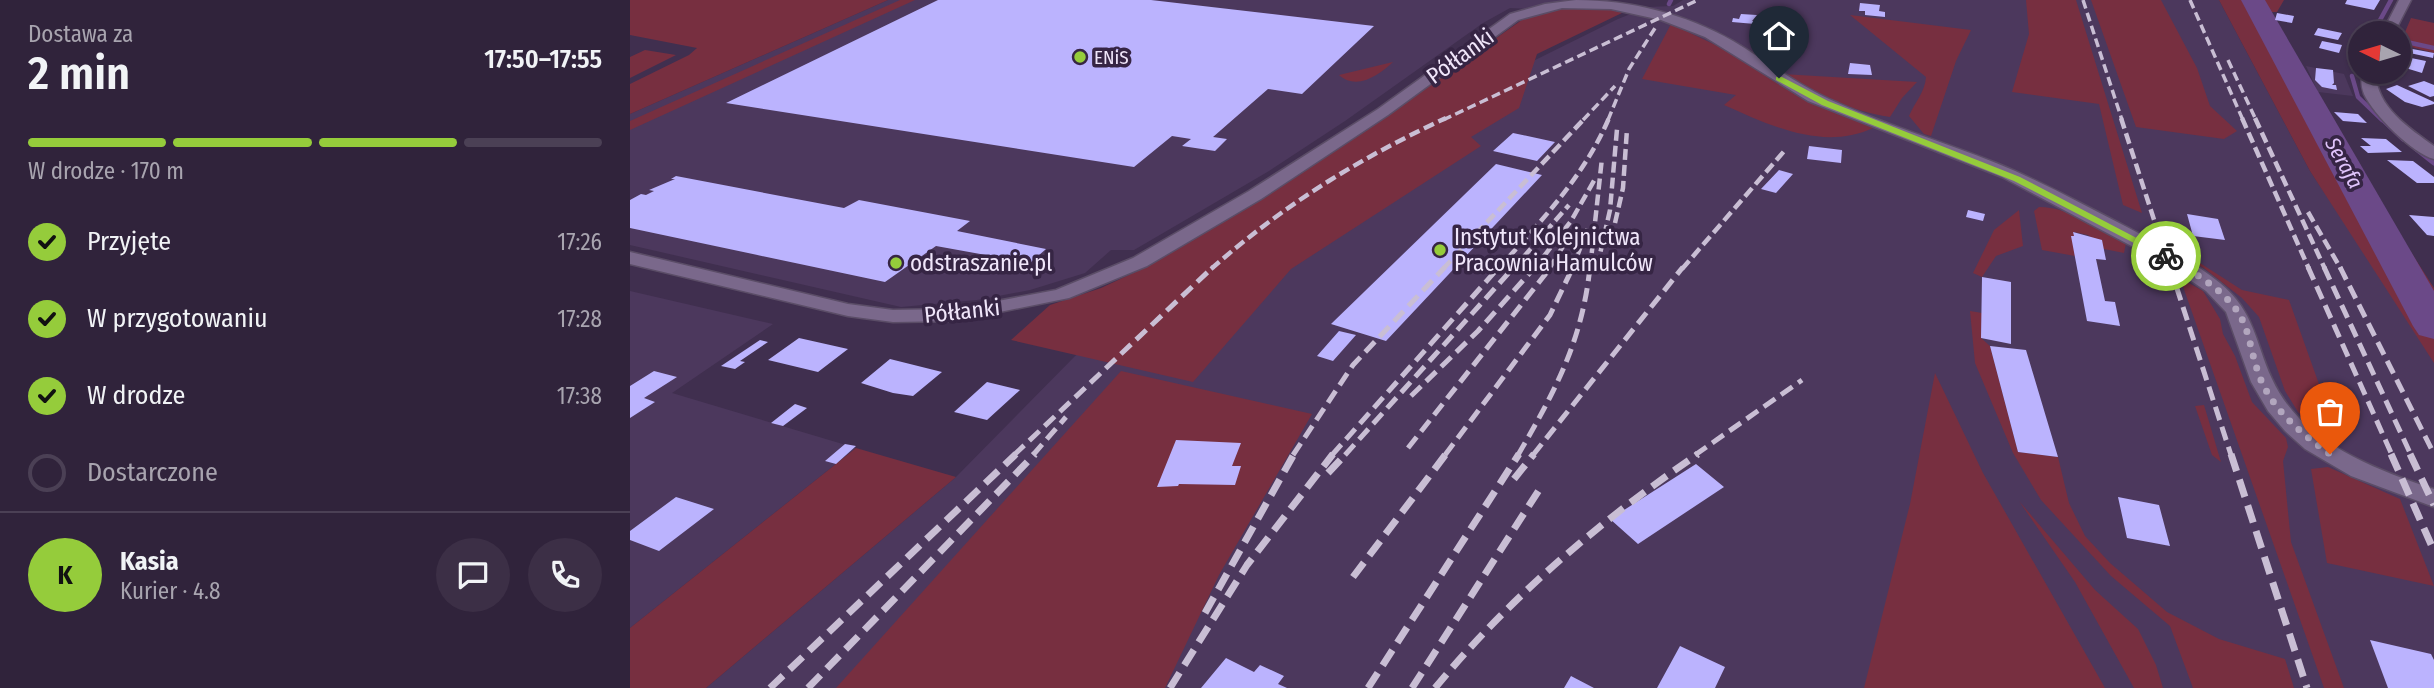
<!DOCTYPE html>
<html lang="pl">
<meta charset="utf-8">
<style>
body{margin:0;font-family:"Fira Sans Condensed",sans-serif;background:#3c2f46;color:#f1f3f6;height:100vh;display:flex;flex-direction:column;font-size:26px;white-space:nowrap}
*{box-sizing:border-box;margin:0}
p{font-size:23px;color:#a8a4af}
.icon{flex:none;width:38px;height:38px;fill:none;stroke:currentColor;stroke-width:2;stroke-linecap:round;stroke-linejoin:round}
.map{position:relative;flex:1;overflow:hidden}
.drawer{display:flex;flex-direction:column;background:#30233b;width:630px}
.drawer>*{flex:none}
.needle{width:46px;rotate:275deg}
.buttons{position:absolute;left:1718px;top:21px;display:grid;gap:14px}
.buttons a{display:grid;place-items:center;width:63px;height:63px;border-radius:50%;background:#30233b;box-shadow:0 2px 5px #0004,0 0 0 2px #4b4055;font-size:35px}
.pin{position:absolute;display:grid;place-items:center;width:60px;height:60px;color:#fff;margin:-72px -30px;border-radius:50% 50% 50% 0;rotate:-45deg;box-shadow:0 0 7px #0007}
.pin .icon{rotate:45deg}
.courier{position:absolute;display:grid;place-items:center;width:70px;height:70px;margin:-35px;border:5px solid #95cc3b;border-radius:50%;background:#fff;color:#222;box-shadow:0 2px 9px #0007}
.overview em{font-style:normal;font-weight:600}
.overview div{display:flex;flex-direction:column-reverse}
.overview{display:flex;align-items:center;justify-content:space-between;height:119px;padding:0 28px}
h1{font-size:46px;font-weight:600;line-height:52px}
.bar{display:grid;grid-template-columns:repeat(4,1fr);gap:10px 7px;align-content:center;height:84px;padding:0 28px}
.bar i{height:9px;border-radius:5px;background:#4b4055}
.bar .selected{background:#95cc3b}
.bar p{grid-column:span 4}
.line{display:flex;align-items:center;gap:18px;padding:0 28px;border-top:2px solid #4b4055}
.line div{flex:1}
.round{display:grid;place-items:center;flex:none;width:74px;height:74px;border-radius:37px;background:#3c2f46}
ol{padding:0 28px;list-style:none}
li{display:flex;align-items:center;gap:21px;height:77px}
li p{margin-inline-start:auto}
li .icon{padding:7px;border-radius:50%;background:#95cc3b;color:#111;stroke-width:4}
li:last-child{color:#a8a4af}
li i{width:38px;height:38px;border:4px solid #4b4055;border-radius:50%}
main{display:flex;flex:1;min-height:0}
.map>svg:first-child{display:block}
</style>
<main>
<section class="drawer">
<div class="overview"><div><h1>2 min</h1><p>Dostawa za</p></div><em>17:50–17:55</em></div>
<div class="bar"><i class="selected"></i><i class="selected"></i><i class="selected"></i><i></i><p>W drodze · 170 m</p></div>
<ol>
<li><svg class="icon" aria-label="check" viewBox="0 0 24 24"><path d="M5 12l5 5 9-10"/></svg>Przyjęte<p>17:26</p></li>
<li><svg class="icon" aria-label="check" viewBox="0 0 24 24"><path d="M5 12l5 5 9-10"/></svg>W przygotowaniu<p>17:28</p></li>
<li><svg class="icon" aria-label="check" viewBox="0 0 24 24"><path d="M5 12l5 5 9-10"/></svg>W drodze<p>17:38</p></li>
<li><i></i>Dostarczone</li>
</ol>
<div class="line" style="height:126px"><b class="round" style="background:#95cc3b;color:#111">K</b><div><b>Kasia</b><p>Kurier · 4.8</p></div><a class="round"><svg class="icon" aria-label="chat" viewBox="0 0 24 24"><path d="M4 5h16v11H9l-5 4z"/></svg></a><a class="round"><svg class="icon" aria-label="phone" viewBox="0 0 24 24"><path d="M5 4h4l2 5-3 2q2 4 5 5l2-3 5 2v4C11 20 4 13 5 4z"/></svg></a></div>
</section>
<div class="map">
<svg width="1804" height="688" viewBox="0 0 1804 688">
<rect width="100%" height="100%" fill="#402f4f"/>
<path fill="#4c385d" d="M258,0H961L955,4L905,9L880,8L853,23L715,121L639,171L540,229L504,250H481L455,273L400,290L347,300L271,307L0,245V114Z
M1053,0H1589L1680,171L1804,357V688H76L326,477L519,281L725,149L988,19L1018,7L1043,6Z
M1676,66L1714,74L1723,96L1688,92Z
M0,291L143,324L42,393L226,448L0,628Z"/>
<path fill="#772f40" d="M0,0H258L0,114V84L59,55L67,48L0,35Z
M270,0H285L0,130V121Z
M1396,0H1446L1512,213L1493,205L1469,104L1382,92L1399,34Z
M1461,0H1531L1567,68L1580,106L1607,131L1594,139L1506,127Z
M1589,0H1654L1647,12H1637L1675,88L1804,288V363L1680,171Z
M942,7L996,11L907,54L889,108L841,137L851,146L661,269L563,382L381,340L420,305L471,288L518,266L656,182L722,140L896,17Z
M1220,15L1341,30L1326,61L1301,136L1294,134L1279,116C1285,102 1295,92 1296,77Z
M1781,18L1804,23V53L1770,44Z
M1041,24L1094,49L1152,86L1243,128C1193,151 1141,126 1094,105L1106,95L1012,79Z
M15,50L46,55L0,78V57Z
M763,62C749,75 727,91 709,75Z
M1152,74L1287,82L1272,98L1260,117C1220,111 1186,94 1152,74Z
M1409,207C1440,207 1469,229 1496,243L1494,253L1474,249L1458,235L1444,232V236H1442L1445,256L1412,250L1404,211Z
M1389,210L1393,246L1366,256L1352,277L1343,273L1364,230Z
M1545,247L1612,290L1659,300L1700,415L1685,428L1668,412L1655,391L1629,317L1612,298L1575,269L1548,253Z
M1550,278L1573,291L1590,319L1593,334L1605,356L1622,402L1656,438L1658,447L1653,461L1661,542L1714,688H1694Z
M1340,311L1352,313L1351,338L1360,346L1388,452L1428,457L1439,503L1455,536L1480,563L1537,612L1589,639L1655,659L1664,688H1563L1540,626L1481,576L1411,500L1383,453L1345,363Z
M491,371L682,414L589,575L535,688H206Z
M1305,373L1353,473L1475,688H1234L1280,504Z
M1574,405L1591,462L1582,455L1565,406Z
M226,448L326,477L76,688H0V628Z
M1698,467L1770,499L1804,586L1697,563L1681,469Z
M1389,501L1465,590L1508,629L1526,665L1533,688H1504L1445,582Z"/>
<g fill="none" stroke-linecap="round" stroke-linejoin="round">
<path stroke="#6b4988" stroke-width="4.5" d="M1039,4L1041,0
M1743,33L1761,0
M1772,41L1804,48
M1725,70L1731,58
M1722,76L1728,97L1752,120"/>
<path stroke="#6b4988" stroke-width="5" d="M1751,118L1773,139
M1785,148L1804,163"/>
<path fill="#6b4988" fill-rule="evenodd" d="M1611,0H1635L1804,291V339L1789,335L1783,326Z"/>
</g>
<path fill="#bbb3fe" d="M308,0H521L744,26L672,94L638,89L583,137L597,139L585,151L552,146L561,139L542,136L504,167L96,103Z
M1717,0H1750L1744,10L1715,4Z
M1230,3L1250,5L1249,11L1255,12V17L1235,15V11H1229Z
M1647,13L1664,16L1662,23L1645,20Z
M1111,14L1127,15L1122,21H1125V24L1102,22L1103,18L1109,19Z
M1155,18L1165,19L1167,25L1163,28L1149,25Z
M1688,28L1712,33L1708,40L1684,35Z
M1692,41L1712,45L1709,53L1689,48Z
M1777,48L1804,53L1803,58L1775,52Z
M1771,56L1796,61L1792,73L1769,66Z
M1220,63L1240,65L1242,75L1218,74Z
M1686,68L1703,70L1704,83L1702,85H1706L1707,90L1692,87L1685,80Z
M1794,81L1804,85V96L1800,97L1778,86Z
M1767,85L1804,102V104L1792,107L1775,102L1756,89Z
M1704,112L1728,114L1737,123L1713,121Z
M883,133L925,142L907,161L863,151Z
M1731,138L1756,139L1772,152L1738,153L1730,146H1741Z
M1179,146L1212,150L1211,163L1177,159Z
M1757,160L1783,161L1804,177V183H1787Z
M866,164L912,175L756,341L701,324Z
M1149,170L1163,174L1146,193L1131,189Z
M46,176L214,208L229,200L340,221L327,231L416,249L400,263L306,246L255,282L0,228V200L11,194L16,195L24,191L19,190L45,179H41Z
M1338,210L1355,214L1353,221L1336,217Z
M1557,214L1588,219L1595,240L1563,236Z
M1779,215L1804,217V236L1797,235Z
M1443,232L1472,240L1476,260L1466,259L1475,301L1485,302L1490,326L1457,321L1441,236H1444Z
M1352,277L1381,282V344L1351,338Z
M709,331L726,335L703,361L687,356Z
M169,338L218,349L188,372L138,360Z
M130,340L138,342L110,361L115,362L105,369L91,366Z
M1360,346L1396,350L1428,457L1388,452Z
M260,359L312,372L283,396L263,393L231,383Z
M24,371L47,377L14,398L25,402L0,418V386Z
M357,382L390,390L357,420L324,412Z
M165,404L177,408L153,426L141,423Z
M546,440L611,443L602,466H611L605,485L549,484L548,486L527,487Z
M215,444L226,446L206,464L195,461Z
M1066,464L1094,487L1008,544L980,519Z
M46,497L84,509L29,551L0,540V531Z
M1488,497L1529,505L1540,546L1497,538Z
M1740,640L1801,654L1804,660V688H1758Z
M1050,646L1095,667L1085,688H1027Z
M596,658L624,672L630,665L654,676L648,684L657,688H571Z
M941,676L964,688H934Z"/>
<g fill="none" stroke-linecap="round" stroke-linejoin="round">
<defs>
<path id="minor" d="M946,0C1000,0 1056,14 1103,41C1138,62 1170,87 1208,103C1259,126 1314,142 1366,163C1411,181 1452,204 1495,226C1527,243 1562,260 1590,283C1625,312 1625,342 1642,379C1670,441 1743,469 1804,489V507L1721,476L1675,449L1655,431L1638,411L1621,382L1596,312L1576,291L1541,267L1372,177L1178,101L1075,37L1031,20L981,9L932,8L888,20L758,115L631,199L517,266L439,298L325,321L263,322L218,316L0,264V252L218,304L263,310L325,309L426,290L503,258L619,191L748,109L880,14L915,4Z
M1769,0H1781L1764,33H1752Z
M1732,72H1746C1745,106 1779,128 1804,146V159C1783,154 1743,114 1734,94C1731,86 1731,80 1732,72Z"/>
</defs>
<use href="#minor" stroke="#5b4d67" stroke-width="3"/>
<use href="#minor" fill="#7a688b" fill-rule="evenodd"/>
<path stroke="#c9bed4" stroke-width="3.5" stroke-dasharray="9 4.5" stroke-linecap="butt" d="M1453,0L1492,120
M1560,0L1613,120
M1598,60L1626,120
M813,120L1068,0
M953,120L985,86
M978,120L999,69L1027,25"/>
<path stroke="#c9bed4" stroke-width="4.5" stroke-dasharray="11 5" stroke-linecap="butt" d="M1491,118L1540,269
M1612,118L1679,269
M1625,118L1695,269
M1678,212L1711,269
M985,223L993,188L997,129
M967,267L980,210L987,129
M581,269C655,204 728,159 816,118
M813,269L955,118
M868,269C910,222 954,177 979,118
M883,269L939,205
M904,269L941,221L965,179
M919,269L940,235
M942,269L958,228
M960,269L972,158
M1052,269L1156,149"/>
<path stroke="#c9bed4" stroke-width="5" stroke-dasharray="14 7" stroke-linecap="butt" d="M1540,267L1601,455
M1678,267L1762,455
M1694,267L1781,455
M1710,267L1804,454
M781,396L848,331L905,267
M778,448L921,267
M384,455L583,267
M403,455L436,417
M663,455L723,365L815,267
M702,455L869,267
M715,455L884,267
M815,455L920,315L943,267
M888,455C925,391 952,342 960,267
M903,455L1053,267
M1065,455L1172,380"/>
<path stroke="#c9bed4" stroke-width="7" stroke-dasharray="18 9" stroke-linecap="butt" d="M1601,454L1677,688
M1761,454L1804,551
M1780,454L1804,505
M698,473L716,454
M884,479L904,454
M723,577L816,454
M575,613L664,454
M140,688L386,454
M178,688L405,454
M540,688L617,565L703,454
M738,688L889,454
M782,688L909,490
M805,688C881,596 970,521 1068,454"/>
</g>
<path fill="#95cc3b" d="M1146,77H1152L1198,101L1390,177L1541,256L1533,258L1384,181L1192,105L1146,80Z"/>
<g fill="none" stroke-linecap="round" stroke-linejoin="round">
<path stroke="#b2a6be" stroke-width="7" stroke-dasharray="0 12.6" d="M1536,256C1560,270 1588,286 1605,308C1619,326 1620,348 1627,369C1638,406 1669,432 1700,454"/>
</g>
<g fill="#95cc3b" stroke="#362544" stroke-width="2.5">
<circle cx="450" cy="57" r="7"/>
<circle cx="810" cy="250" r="7"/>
<circle cx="266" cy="263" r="7"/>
</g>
<g text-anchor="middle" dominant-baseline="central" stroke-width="7" stroke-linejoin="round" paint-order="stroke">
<g font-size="19" fill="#f0e6fa" stroke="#362544" text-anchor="start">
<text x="464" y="57">ENiS</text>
</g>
<g font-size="21" font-style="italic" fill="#e0c4fb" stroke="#362544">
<text transform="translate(1714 163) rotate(61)">Serafa</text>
</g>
<g font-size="23" fill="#f0e6fa" stroke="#362544">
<text transform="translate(830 56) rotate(-36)">Półłanki</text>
<text transform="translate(332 311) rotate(-6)">Półłanki</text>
</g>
<g font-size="23" fill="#f0e6fa" stroke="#362544" text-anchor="start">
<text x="824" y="237">Instytut Kolejnictwa<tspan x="824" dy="26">Pracownia Hamulców</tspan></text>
<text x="280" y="263">odstraszanie.pl</text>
</g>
</g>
</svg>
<div class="buttons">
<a><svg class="needle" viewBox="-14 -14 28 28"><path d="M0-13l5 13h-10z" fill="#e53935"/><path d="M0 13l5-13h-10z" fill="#a8a4af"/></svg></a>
</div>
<div class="pin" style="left:1700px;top:454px;background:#ea580c"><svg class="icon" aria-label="bag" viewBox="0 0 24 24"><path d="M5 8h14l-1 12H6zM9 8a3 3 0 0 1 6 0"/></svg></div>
<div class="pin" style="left:1149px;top:78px;background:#1f2937"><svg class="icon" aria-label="home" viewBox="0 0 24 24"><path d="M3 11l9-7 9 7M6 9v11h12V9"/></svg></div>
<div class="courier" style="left:1536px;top:256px"><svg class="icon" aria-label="bike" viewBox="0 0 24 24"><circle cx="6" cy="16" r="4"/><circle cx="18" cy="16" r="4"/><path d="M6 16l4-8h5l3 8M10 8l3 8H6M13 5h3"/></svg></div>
</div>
</main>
